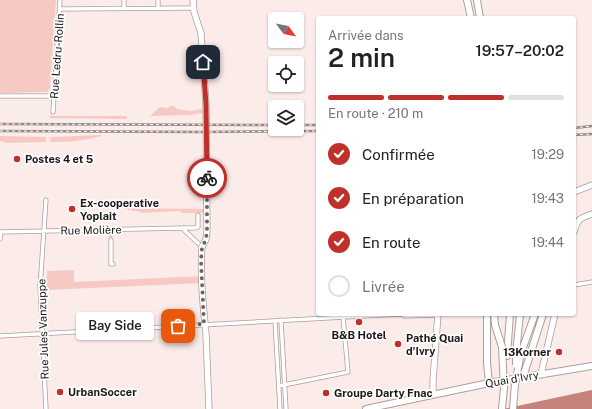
<!DOCTYPE html>
<html lang="fr">
<meta charset="utf-8">
<style>
body{margin:0;font-family:"Public Sans",sans-serif;background:#f6f6f6;color:#222;height:100vh;display:flex;flex-direction:column;font-size:15px;white-space:nowrap}
*{box-sizing:border-box;margin:0}
p{font-size:13px;color:#767676}
.icon{flex:none;width:22px;height:22px;fill:none;stroke:currentColor;stroke-width:2;stroke-linecap:round;stroke-linejoin:round}
.map{position:relative;flex:1;overflow:hidden}
.drawer{position:absolute;left:316px;top:16px;width:260px;height:300px;display:flex;flex-direction:column;background:#fff;border-radius:4px;box-shadow:0 1px 3px #0004}
.drawer>*{flex:none}
.needle{width:26px;rotate:122deg}
.tools{position:absolute;left:268px;top:12px;display:grid;gap:8px}
.tools a{display:grid;place-items:center;width:36px;height:36px;border-radius:4px;background:#fff;box-shadow:0 1px 3px #0004;font-size:20px}
.pin{position:absolute;display:grid;place-items:center;width:34px;height:34px;color:#fff;margin:-17px;border-radius:8px;box-shadow:0 2px 6px #0006}
.courier{position:absolute;display:grid;place-items:center;width:40px;height:40px;margin:-20px;border:3px solid #be3029;border-radius:50%;background:#fff;color:#222;box-shadow:0 1px 5px #0007}
.bubble{position:absolute;height:28px;border-radius:4px;background:#fff;box-shadow:0 1px 3px #0004;font-size:13px;font-weight:600;line-height:28px;text-align:center}
.overview em{font-style:normal;font-weight:600}
.overview div{display:flex;flex-direction:column-reverse}
.overview{display:flex;align-items:center;justify-content:space-between;height:68px;padding:0 12px}
h1{font-size:26px;font-weight:600;line-height:30px}
.bar{display:grid;grid-template-columns:repeat(4,1fr);gap:6px 4px;align-content:center;height:48px;padding:0 12px}
.bar i{height:5px;border-radius:3px;background:#e0e0e0}
.bar .active{background:#be3029}
.bar p{grid-column:span 4}
ol{padding:0 12px;list-style:none}
li{display:flex;align-items:center;gap:12px;height:44px}
li p{margin-inline-start:auto}
li .icon{padding:4px;border-radius:50%;background:#be3029;color:#fff;stroke-width:4}
li:last-child{color:#767676}
li i{width:22px;height:22px;border:2px solid #e0e0e0;border-radius:50%}
.map>svg:first-child{display:block}
</style>
<div class="map">
<svg width="592" height="409" viewBox="0 0 592 409">
<rect width="100%" height="100%" fill="#fbecea"/>
<path fill="#f6c9c2" d="M0,0H56L50,88L47,92L0,93Z
M171,106H174L177,109L190,111L202,109L203,113L188,115L150,116L160,107L168,108Z
M50,116H127V119L50,118Z
M101,135V136C85,141 67,142 50,142L51,137Z
M0,136L46,137V142L7,143L0,141Z
M124,208L204,209V213H181L180,211L141,213V212L129,210Z
M74,270V282L202,276V283L46,290L47,271Z"/>
<path fill="#c5847b" d="M592,390V409H503L587,391Z"/>
<g fill="none" stroke-linecap="round" stroke-linejoin="round">
<path stroke="#daccca" stroke-width="3.5" stroke-dasharray="3.5 2" stroke-linecap="butt" d="M110,234L111,240"/>
<defs>
<path id="minor" d="M158,8V0
M60,9L193,8
M124,9V0
M0,96H54
M53,112L60,0
M46,200L40,287L46,409
M182,228H195L198,227V215
M0,232L182,228L202,247
M0,239L1,232
M111,240V264H113
M574,285L592,282
M281,320L286,409
M275,321L280,409
M0,336L401,314L405,316L438,315
M279,386L348,372L343,317"/>
<path id="secondary" d="M193,0L194,12L201,33
M574,192L592,185
M574,232C578,218 580,218 592,214
M202,247C200,276 203,305 206,334L209,409
M541,374L555,314
M433,395V380L438,314"/>
<path id="primary" d="M366,409L489,383L592,366"/>
<path id="trunk" d="M467,0L471,18
M477,0L480,18
M487,314V363L489,383
M521,353L535,314
M516,354L520,314
M507,356L510,314
M523,377L543,314
M502,409L504,388
M513,409L515,384"/>
</defs>
<use href="#minor" stroke="#ac9e9c" stroke-width="5"/>
<use href="#secondary" stroke="#ac9e9c" stroke-width="7"/>
<use href="#primary" stroke="#ac9e9c" stroke-width="8"/>
<use href="#trunk" stroke="#ac9e9c" stroke-width="8"/>
<use href="#minor" stroke="#fff" stroke-width="3.5"/>
<use href="#secondary" stroke="#fff" stroke-width="5.5"/>
<use href="#primary" stroke="#fff" stroke-width="6"/>
<use href="#trunk" stroke="#fff" stroke-width="6"/>
<defs>
<path id="rail" d="M0,124L275,125
M297,125H318
M574,128L592,126
M0,131L201,132L318,131
M574,135L592,134"/>
</defs>
<use href="#rail" stroke="#948988" stroke-width="2.5"/>
<use href="#rail" stroke="#fdfdfd" stroke-width="1" stroke-dasharray="3" stroke-linecap="butt"/>
<defs>
<path id="secondary-bridge" d="M201,33L206,104L207,231L206,239L202,247"/>
<path id="trunk-bridge" d="M494,314L495,325L502,347L504,388
M516,365V354
M515,384L521,353"/>
</defs>
<use href="#secondary-bridge" stroke="#ac9e9c" stroke-width="7" stroke-linecap="butt"/>
<use href="#trunk-bridge" stroke="#ac9e9c" stroke-width="8" stroke-linecap="butt"/>
<use href="#secondary-bridge" stroke="#fff" stroke-width="5.5"/>
<use href="#trunk-bridge" stroke="#fff" stroke-width="6"/>
</g>
<g fill="none" stroke-linecap="round" stroke-linejoin="round">
<path stroke="#6b6261" stroke-width="4" stroke-dasharray="0 7.2" d="M178,326L204,324L201,261L202,248L206,239L207,231V178"/>
<path stroke="#be3029" stroke-width="5" d="M203,62L206,104L207,178"/>
</g>
<g fill="#be3029" stroke="#fdfdfd" stroke-width="1.5">
<circle cx="17" cy="159" r="4"/>
<circle cx="72" cy="209" r="4"/>
<circle cx="359" cy="322" r="4"/>
<circle cx="398" cy="344" r="4"/>
<circle cx="559" cy="352" r="4"/>
<circle cx="60" cy="392" r="4"/>
<circle cx="326" cy="393" r="4"/>
</g>
<g text-anchor="middle" dominant-baseline="central" stroke-width="3.5" stroke-linejoin="round" paint-order="stroke">
<g font-size="11" fill="#1d1817" stroke="#fdfdfd">
<text transform="translate(57 56) rotate(-86)">Rue Ledru-Rollin</text>
<text transform="translate(91 230) rotate(-1)">Rue Molière</text>
<text transform="translate(43 329) rotate(-92)">Rue Jules Vanzuppe</text>
<text transform="translate(512 379) rotate(-10)">Quai d'Ivry</text>
</g>
<g font-size="11" font-weight="bold" fill="#1d1817" stroke="#fdfdfd" text-anchor="start">
<text x="25" y="159">Postes 4 et 5</text>
<text x="80" y="203">Ex-cooperative<tspan x="80" dy="13">Yoplait</tspan></text>
<text x="359" y="335" text-anchor="middle">B&amp;B Hotel</text>
<text x="406" y="338">Pathé Quai<tspan x="406" dy="13">d'Ivry</tspan></text>
<text x="551" y="352" text-anchor="end">13Korner</text>
<text x="68" y="392">UrbanSoccer</text>
<text x="334" y="393">Groupe Darty Fnac</text>
</g>
</g>
</svg>
<div class="tools">
<a><svg class="needle" viewBox="-14 -14 28 28"><path d="M0-13l5 13h-10z" fill="#e53935"/><path d="M0 13l5-13h-10z" fill="#767676"/></svg></a>
<a><svg class="icon" aria-label="locate" viewBox="0 0 24 24"><circle cx="12" cy="12" r="6"/><path d="M12 2v4M12 18v4M2 12h4M18 12h4"/></svg></a>
<a><svg class="icon" aria-label="layers" viewBox="0 0 24 24"><path d="M12 4l9 5-9 5-9-5zM3 14l9 5 9-5"/></svg></a>
</div>
<div class="pin" style="left:178px;top:326px;background:#ea580c"><svg class="icon" aria-label="bag" viewBox="0 0 24 24"><path d="M5 8h14l-1 12H6zM9 8a3 3 0 0 1 6 0"/></svg></div>
<div class="pin" style="left:203px;top:62px;background:#1f2937"><svg class="icon" aria-label="home" viewBox="0 0 24 24"><path d="M3 11l9-7 9 7M6 9v11h12V9"/></svg></div>
<div class="courier" style="left:207px;top:178px"><svg class="icon" aria-label="bike" viewBox="0 0 24 24"><circle cx="6" cy="16" r="4"/><circle cx="18" cy="16" r="4"/><path d="M6 16l4-8h5l3 8M10 8l3 8H6M13 5h3"/></svg></div>
<div class="bubble" style="left:76px;top:312px;width:78px">Bay Side</div>
<section class="drawer">
<div class="overview"><div><h1>2 min</h1><p>Arrivée dans</p></div><em>19:57–20:02</em></div>
<div class="bar"><i class="active"></i><i class="active"></i><i class="active"></i><i></i><p>En route · 210 m</p></div>
<ol>
<li><svg class="icon" aria-label="check" viewBox="0 0 24 24"><path d="M5 12l5 5 9-10"/></svg>Confirmée<p>19:29</p></li>
<li><svg class="icon" aria-label="check" viewBox="0 0 24 24"><path d="M5 12l5 5 9-10"/></svg>En préparation<p>19:43</p></li>
<li><svg class="icon" aria-label="check" viewBox="0 0 24 24"><path d="M5 12l5 5 9-10"/></svg>En route<p>19:44</p></li>
<li><i></i>Livrée</li>
</ol>
</section>
</div>
